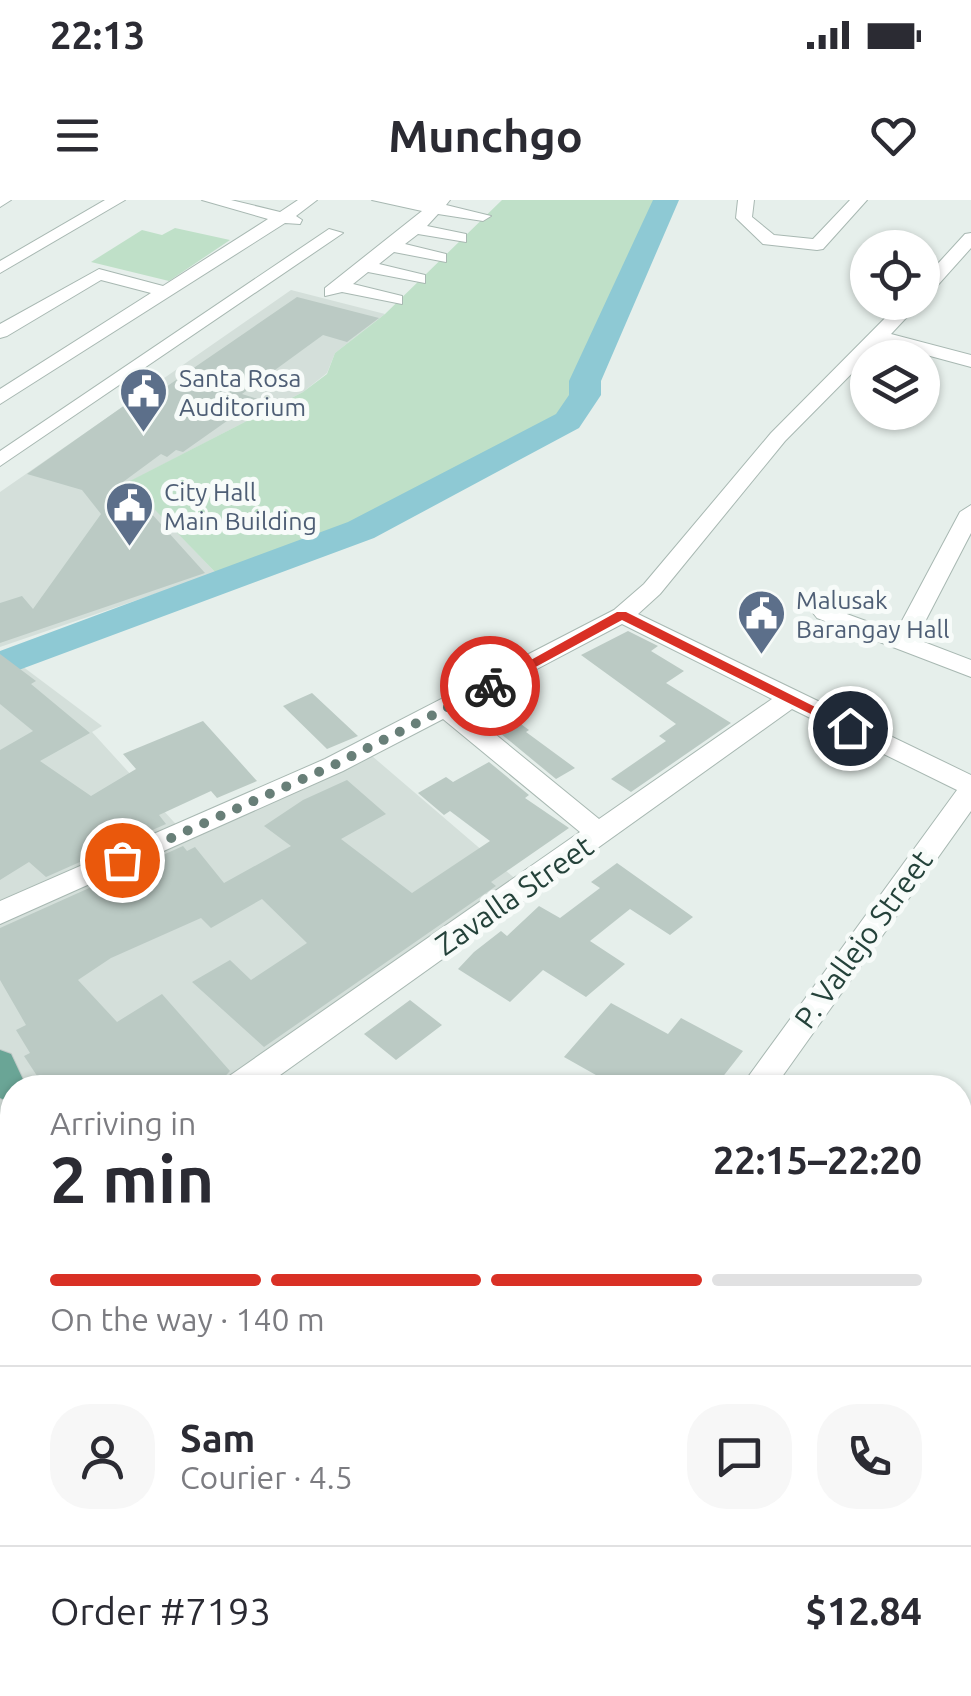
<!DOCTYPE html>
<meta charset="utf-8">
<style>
body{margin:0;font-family:Ubuntu,sans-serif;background:#f7f7f7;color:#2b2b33;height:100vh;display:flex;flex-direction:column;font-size:38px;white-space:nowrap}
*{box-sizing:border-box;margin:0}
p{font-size:32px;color:#7c7c81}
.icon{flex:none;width:55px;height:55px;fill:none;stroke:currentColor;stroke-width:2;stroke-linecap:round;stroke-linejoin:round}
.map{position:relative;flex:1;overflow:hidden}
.details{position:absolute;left:0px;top:875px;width:972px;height:622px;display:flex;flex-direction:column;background:#fff;border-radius:40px 40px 0 0;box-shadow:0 2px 8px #0004}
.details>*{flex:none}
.tools{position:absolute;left:850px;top:30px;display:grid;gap:20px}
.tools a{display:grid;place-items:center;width:90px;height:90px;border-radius:50%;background:#fff;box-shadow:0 2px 8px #0004;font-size:50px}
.pin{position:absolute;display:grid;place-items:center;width:85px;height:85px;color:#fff;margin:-42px;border:5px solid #fff;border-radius:50%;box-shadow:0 2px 10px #0007}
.courier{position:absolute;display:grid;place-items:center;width:100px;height:100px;margin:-50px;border:8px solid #d93025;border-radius:50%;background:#fff;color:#222;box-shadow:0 2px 12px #0007}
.overview em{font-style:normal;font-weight:700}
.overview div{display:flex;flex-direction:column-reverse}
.overview{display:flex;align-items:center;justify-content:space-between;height:170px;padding:0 50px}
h1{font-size:65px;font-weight:700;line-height:75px}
.bar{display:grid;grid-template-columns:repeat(4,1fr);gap:15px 10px;align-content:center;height:120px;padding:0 50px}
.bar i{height:12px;border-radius:8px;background:#e1e1e2}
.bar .current{background:#d93025}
.bar p{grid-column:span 4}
.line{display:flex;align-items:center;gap:25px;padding:0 50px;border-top:2px solid #e1e1e2}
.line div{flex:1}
.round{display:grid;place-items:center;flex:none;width:105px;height:105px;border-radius:40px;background:#f7f7f7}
.status{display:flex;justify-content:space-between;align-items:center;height:70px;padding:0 50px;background:#fff;direction:ltr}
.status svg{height:28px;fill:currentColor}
header{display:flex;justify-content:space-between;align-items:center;height:130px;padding:0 50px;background:#fff;font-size:45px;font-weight:700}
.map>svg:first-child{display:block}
</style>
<div class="status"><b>22:13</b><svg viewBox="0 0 49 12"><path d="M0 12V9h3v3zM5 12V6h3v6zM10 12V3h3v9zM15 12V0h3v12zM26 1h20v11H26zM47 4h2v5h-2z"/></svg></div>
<header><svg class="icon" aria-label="menu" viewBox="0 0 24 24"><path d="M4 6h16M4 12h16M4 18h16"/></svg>Munchgo<svg class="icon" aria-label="heart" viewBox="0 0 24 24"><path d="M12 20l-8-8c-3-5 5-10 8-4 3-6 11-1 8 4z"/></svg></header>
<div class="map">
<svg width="971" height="1496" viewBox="0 0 971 1496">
<rect width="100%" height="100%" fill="#e6efeb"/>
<path fill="#d4dfda" d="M291,90L385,114L335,153L327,173L303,192L129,282L216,373L0,447V292Z
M18,463L102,526L92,532L183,632L365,550L525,687L237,887L12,888V1046L0,1055V469Z"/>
<path fill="#bfe0c8" d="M502,0H659L587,158L574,175L571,195L558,218L432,291L216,373L128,282L303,192L327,174L335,153L385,114Z
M175,28L230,40L169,81L91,62L142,30L162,35Z"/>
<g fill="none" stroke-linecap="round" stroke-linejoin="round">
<path fill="#8ec9d4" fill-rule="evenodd" d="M653,0H679L601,181V195L579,228L374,338L0,477V451L348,322L556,214L569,195V181Z"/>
</g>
<path fill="#bbcac4" d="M297,97L379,118L347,142L323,135L242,194L258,199L183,252L176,250L167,257L161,254L123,282L205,373L0,443V403L22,396L33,409L101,314L82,290L27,274L152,186L163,189Z
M628,431L658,446L651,451L684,471L666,483L731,523L631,592L611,579L666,541L659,536L676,524L581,455Z
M0,454L36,481L31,484L90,533L40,561L91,596L136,569L123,554L203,521L257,581L217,598L211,591L159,615L166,624L46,677L29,662L0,680V550L33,531L0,504Z
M312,493L358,536L327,549L283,506Z
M495,505L529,530L526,532L575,568L556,579L478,515Z
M489,562L529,595L525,598L569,628L491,682L496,686L264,847L192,782L230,760L251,780L307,743L262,699L211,728L201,718L111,758L78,780L117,822L162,794L230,871L214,888H181L170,875L150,888H45L24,856L30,853L16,830L26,825L0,780V728L183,646L187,651L195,647L224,683L291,646L264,626L303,600L347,580L386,614L341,639L412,693L490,641L450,611L444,615L418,593L446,577L453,582Z
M617,663L693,717L670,735L630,709L590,741L625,764L586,797L543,770L510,802L458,769L474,752L501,731L507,736L539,706L560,718L600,688L591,682Z
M410,800L442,825L396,860L364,834Z
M611,803L668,834L681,818L743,851L714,888H597L603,879L564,857Z"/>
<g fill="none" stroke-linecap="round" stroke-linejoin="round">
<defs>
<path id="minor" d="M0,0H11L0,7Z
M105,0H125L0,73V61Z
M202,0H231L280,12L298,0H317L296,16L302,20L300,24L285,23L0,204V189L151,93L101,80L7,136L0,138V124L99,69L163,86L268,19Z
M372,0H450L446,5L491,16L483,21L438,14L427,26L466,34V42L418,34L405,44L446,54V62L394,52L379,64L425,75V83L368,72L353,84L402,96V104L342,92L325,96V88L422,11Z
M738,0H754L752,17L774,35L813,39L850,0H867L823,49L817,50L763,44L736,18Z
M329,29L343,33L0,266V251Z
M971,33V48L928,96L922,97V81L965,34Z
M901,102H921L891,134L971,155V167L882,143L785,241L660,394L638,414L971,575V611L774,888H740L957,590L792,509L262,888H221L225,879L580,632L443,519L343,571L0,724V701L325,559L614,410L644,384L771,233ZM622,424L772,499L599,619L463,508Z
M971,305V333L916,439L971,460V477L817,418L813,413L825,406L896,432L960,312Z
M971,1052V1102L960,1106V1056Z
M736,1485H781L776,1496H731Z"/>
<path id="major" d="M0,850L11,854L27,888H12V903L0,898Z
M12,1026V1062L0,1067V1030Z
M293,1485H338L343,1496H298Z"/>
</defs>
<use href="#minor" stroke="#a8b8b2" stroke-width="2"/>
<use href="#major" stroke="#c2cac8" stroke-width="2"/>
<use href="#minor" fill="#fff" fill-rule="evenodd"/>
<use href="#major" fill="#6aa596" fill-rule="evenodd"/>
</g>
<path fill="#d93025" d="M617,412H626L857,528L845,531L622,420L495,489L484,486Z"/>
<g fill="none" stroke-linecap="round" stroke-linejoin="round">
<path stroke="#687f78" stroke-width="10" stroke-dasharray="0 18" d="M122,660L334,565L490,486"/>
</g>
<defs>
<symbol id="civic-pin" viewBox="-11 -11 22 30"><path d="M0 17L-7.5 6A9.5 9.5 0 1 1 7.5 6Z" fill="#5c6f8a" stroke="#f7fbf9"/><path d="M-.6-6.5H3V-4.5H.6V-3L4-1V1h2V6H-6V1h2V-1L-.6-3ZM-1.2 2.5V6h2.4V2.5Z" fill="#fff"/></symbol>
</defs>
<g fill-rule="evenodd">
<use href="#civic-pin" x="116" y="164" width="55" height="75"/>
<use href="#civic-pin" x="102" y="278" width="55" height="75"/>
<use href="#civic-pin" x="734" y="386" width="55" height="75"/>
</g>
<g text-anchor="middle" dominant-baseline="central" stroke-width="10" stroke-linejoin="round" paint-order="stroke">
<g font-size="25" fill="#4e5e75" stroke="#f7fbf9" text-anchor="start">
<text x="179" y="178">Santa Rosa<tspan x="179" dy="29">Auditorium</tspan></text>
<text x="164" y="292">City Hall<tspan x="164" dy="29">Main Building</tspan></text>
<text x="796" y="400">Malusak<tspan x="796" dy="29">Barangay Hall</tspan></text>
</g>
<g font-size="30" fill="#24423a" stroke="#f7fbf9">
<text transform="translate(514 695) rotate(-35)">Zavalla Street</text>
<text transform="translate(863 739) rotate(-54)">P. Vallejo Street</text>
</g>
</g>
</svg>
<div class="tools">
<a><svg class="icon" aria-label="locate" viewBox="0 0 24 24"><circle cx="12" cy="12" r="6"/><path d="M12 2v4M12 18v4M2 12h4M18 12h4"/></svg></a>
<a><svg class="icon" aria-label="layers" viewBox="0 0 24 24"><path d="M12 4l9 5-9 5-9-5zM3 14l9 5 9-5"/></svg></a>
</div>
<div class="pin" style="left:122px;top:660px;background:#ea580c"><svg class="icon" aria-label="bag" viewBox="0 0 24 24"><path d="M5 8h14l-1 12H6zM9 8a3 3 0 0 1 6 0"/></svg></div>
<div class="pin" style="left:850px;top:528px;background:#1f2937"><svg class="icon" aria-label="home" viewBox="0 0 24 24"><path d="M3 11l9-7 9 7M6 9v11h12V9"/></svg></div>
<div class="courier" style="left:490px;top:486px"><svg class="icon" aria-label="bike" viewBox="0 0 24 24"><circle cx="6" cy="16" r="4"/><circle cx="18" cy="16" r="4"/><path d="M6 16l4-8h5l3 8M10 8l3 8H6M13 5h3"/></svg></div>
<section class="details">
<div class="overview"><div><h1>2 min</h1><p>Arriving in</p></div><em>22:15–22:20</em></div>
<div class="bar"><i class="current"></i><i class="current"></i><i class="current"></i><i></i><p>On the way · 140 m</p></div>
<div class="line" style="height:180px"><a class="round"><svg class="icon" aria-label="person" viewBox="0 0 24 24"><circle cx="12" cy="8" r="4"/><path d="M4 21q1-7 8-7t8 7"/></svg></a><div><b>Sam</b><p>Courier · 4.5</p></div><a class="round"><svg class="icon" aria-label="chat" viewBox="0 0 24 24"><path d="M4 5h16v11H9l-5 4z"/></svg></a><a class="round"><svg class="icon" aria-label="phone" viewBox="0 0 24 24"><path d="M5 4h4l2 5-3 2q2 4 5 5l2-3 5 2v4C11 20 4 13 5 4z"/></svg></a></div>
<div class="line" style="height:130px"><div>Order #7193</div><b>$12.84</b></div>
</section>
</div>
